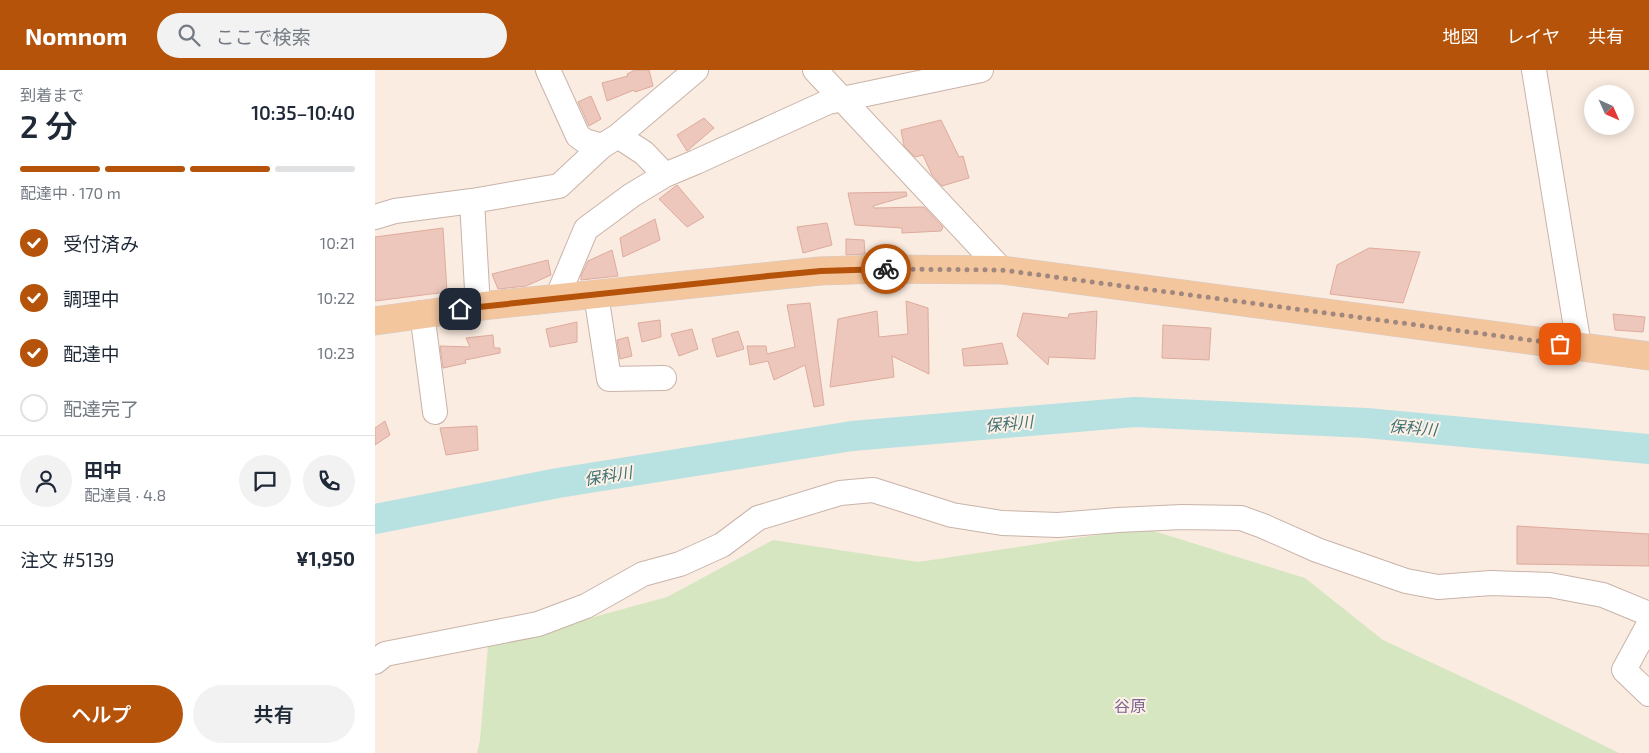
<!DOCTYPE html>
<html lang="ja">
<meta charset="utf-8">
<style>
body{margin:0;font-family:"Exo 2","Noto Sans JP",sans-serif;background:#f2f2f3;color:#1f2937;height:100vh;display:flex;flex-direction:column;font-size:19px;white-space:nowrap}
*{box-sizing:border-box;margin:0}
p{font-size:16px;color:#747a83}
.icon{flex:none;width:28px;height:28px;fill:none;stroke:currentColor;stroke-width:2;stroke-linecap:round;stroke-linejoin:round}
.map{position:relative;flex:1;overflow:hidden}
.details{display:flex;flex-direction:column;background:#fff;width:375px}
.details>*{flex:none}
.needle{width:32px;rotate:135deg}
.fabs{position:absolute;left:1209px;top:15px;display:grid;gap:10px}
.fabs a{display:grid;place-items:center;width:50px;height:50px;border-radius:50%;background:#fff;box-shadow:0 2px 12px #0003;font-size:25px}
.pin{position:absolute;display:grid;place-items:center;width:42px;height:42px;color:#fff;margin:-21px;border-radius:10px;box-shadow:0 2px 8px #0006}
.courier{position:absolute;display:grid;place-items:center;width:50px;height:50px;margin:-25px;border:4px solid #b45309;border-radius:50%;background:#fff;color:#222;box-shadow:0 1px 6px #0007}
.head em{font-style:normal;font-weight:600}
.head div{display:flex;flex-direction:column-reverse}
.head{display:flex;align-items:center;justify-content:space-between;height:85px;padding:0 20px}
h1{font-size:32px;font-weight:600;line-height:38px}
.bar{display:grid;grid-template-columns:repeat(4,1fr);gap:8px 5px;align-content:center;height:60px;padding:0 20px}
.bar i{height:6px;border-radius:4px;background:#e0e1e3}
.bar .selected{background:#b45309}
.bar p{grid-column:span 4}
.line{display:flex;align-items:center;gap:12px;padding:0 20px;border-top:1px solid #e0e1e3}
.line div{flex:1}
.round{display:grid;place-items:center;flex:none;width:52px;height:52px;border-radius:26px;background:#f2f2f3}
ol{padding:0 20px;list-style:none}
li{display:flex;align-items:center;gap:15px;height:55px}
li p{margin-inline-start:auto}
li .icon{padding:5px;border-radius:50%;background:#b45309;color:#fff;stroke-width:4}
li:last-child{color:#747a83}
li i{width:28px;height:28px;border:2px solid #e0e1e3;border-radius:50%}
.action{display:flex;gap:10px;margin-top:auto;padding:10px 20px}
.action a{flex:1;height:58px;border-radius:30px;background:#b45309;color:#fff;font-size:20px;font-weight:600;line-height:58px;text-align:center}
.action a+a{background:#f2f2f3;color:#1f2937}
header{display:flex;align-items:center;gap:30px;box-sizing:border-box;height:70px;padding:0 25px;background:#b45309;color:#fff}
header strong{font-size:24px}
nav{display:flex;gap:28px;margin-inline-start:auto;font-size:18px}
.search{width:350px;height:45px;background:#f2f2f3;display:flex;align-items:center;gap:12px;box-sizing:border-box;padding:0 18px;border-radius:28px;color:#747a83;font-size:19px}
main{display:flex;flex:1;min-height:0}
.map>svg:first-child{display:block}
</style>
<header>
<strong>Nomnom</strong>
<div class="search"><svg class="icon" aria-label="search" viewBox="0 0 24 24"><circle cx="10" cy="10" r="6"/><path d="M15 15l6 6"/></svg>ここで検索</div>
<nav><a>地図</a><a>レイヤ</a><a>共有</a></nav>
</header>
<main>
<section class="details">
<div class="head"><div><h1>2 分</h1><p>到着まで</p></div><em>10:35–10:40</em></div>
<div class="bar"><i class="selected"></i><i class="selected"></i><i class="selected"></i><i></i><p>配達中 · 170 m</p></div>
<ol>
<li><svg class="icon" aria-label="check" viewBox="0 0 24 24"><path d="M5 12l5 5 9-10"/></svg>受付済み<p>10:21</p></li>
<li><svg class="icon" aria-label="check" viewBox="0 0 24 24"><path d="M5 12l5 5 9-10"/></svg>調理中<p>10:22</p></li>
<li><svg class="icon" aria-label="check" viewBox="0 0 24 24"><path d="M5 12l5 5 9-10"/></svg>配達中<p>10:23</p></li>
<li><i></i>配達完了</li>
</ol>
<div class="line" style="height:90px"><a class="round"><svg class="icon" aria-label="person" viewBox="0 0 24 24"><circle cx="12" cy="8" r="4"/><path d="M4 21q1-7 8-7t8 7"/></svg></a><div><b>田中</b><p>配達員 · 4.8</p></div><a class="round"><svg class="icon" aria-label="chat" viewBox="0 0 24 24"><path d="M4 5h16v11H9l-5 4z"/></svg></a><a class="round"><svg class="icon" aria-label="phone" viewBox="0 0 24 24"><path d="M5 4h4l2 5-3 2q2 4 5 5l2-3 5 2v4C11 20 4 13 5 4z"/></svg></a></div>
<div class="line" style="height:65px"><div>注文 #5139</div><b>¥1,950</b></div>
<div class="action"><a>ヘルプ</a><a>共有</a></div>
</section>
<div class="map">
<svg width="1274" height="683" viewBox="0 0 1274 683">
<rect width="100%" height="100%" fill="#faece1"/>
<path fill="#d6e6c1" d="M769,458L930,508L1008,570L1141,632L1244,683H102L105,670L113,576L292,527L398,470L543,492Z"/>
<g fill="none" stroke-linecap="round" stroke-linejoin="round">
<path stroke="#b8e1e1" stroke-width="30" d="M0,449L183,413L477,366L760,342L991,353L1274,379"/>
</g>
<path fill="#edc7bb" stroke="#deab9d" d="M260,0H274L278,16L260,22L259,20L232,31L227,13L253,6L252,4Z
M216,26L226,49L214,56L203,32Z
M329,48L339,58L312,81L302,65Z
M566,50L584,87L588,86L594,108L567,116L557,105L548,85L540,87L529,76L526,60Z
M302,115L329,147L312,157L284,129Z
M531,122L532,126L498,136L499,138L549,137L568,157L566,161L527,163V158L480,155L473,123Z
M280,149L285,170L248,187L245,168Z
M452,153L457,175L428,183L422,157Z
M68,158L72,222L0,231V167Z
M471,169L489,170L490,184L471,185Z
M994,178L1045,182L1028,233L955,224L962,195Z
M237,180L243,206L206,210V206L213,191Z
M173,190L176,205L151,216L123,219L117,204Z
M531,231L553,238L554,304L517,286L519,307L455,317L463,249L502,241L504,267L533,264Z
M435,233L449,335L439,337L430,295L399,310L393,291L375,295L372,276H391L392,284L420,277L412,235Z
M722,241L720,289L674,287L673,295L642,266L648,243L693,248L694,244Z
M1238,244L1270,247L1268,262L1240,260Z
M285,250L286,267L267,272L263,253Z
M202,252V272L175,277L171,259Z
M788,255L836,258L834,290L787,288Z
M317,259L323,279L304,286L296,264Z
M363,261L369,279L342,287L337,269Z
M118,265L119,278H125V283L90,290L91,293L68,298L65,276L95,277L91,268Z
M253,267L257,286L245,289L242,270Z
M627,273L633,294L589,296L587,279Z
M10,351L15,365L0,375V358Z
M102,356L103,380L71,385L65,358Z
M1142,456L1274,464V496L1142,494Z"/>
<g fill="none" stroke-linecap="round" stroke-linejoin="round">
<defs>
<path id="minor" d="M173,0L203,66L210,71L227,76L243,66L321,0
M440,0L627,200
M1159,0L1204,276
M243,66L269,83L290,105
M97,131L103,237
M0,147L20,141L97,131L184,116L227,76
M221,224L234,309L289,308
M182,228L211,159L257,125L290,105L321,92L453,32L606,0
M47,243L60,342
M1274,554L1249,600L1274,624
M0,592L10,584L163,554L211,536L268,504L305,494L347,475L383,448L465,423L498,420L577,445L627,453L683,455L743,450L807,447L866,448L888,456L942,480L1031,511L1063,517L1116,513L1175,515L1228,525L1274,544"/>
<path id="major" d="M0,251L116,235L445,201L508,199L627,200L1274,286"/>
</defs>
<use href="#minor" stroke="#c9b3a9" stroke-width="26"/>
<use href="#major" stroke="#d4cbc9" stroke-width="29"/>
<use href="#minor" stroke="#fff" stroke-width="24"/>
<use href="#major" stroke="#f4c69e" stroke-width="28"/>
</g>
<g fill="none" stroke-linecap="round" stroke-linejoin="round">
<path stroke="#a0887f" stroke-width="5" stroke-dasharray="0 9" d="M511,199L627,200L1185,274"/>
<path stroke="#b45309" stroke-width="6" d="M85,239L393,206L446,201L511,199"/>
</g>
<g text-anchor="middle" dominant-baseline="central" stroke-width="4" stroke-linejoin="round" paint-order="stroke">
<g font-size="16" font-style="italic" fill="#407374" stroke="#fdf1e7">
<text transform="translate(634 353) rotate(-5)">保科川</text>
<text transform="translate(1038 357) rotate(5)">保科川</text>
<text transform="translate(233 405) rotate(-9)">保科川</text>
</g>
<g font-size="16" fill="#7c6692" stroke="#fdf1e7">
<text x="755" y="635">谷原</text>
</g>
</g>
</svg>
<div class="fabs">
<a><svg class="needle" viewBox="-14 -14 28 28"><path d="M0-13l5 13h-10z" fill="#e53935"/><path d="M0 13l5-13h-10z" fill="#747a83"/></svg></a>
</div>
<div class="pin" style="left:1185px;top:274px;background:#ea580c"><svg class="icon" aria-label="bag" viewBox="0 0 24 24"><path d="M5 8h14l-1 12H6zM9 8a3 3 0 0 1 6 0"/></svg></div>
<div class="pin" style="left:85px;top:239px;background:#1f2937"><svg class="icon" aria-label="home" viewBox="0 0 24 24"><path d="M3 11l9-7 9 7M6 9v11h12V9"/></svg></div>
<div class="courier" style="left:511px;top:199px"><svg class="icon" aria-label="bike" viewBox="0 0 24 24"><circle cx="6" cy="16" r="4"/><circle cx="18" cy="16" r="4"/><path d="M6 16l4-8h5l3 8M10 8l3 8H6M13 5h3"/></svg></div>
</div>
</main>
